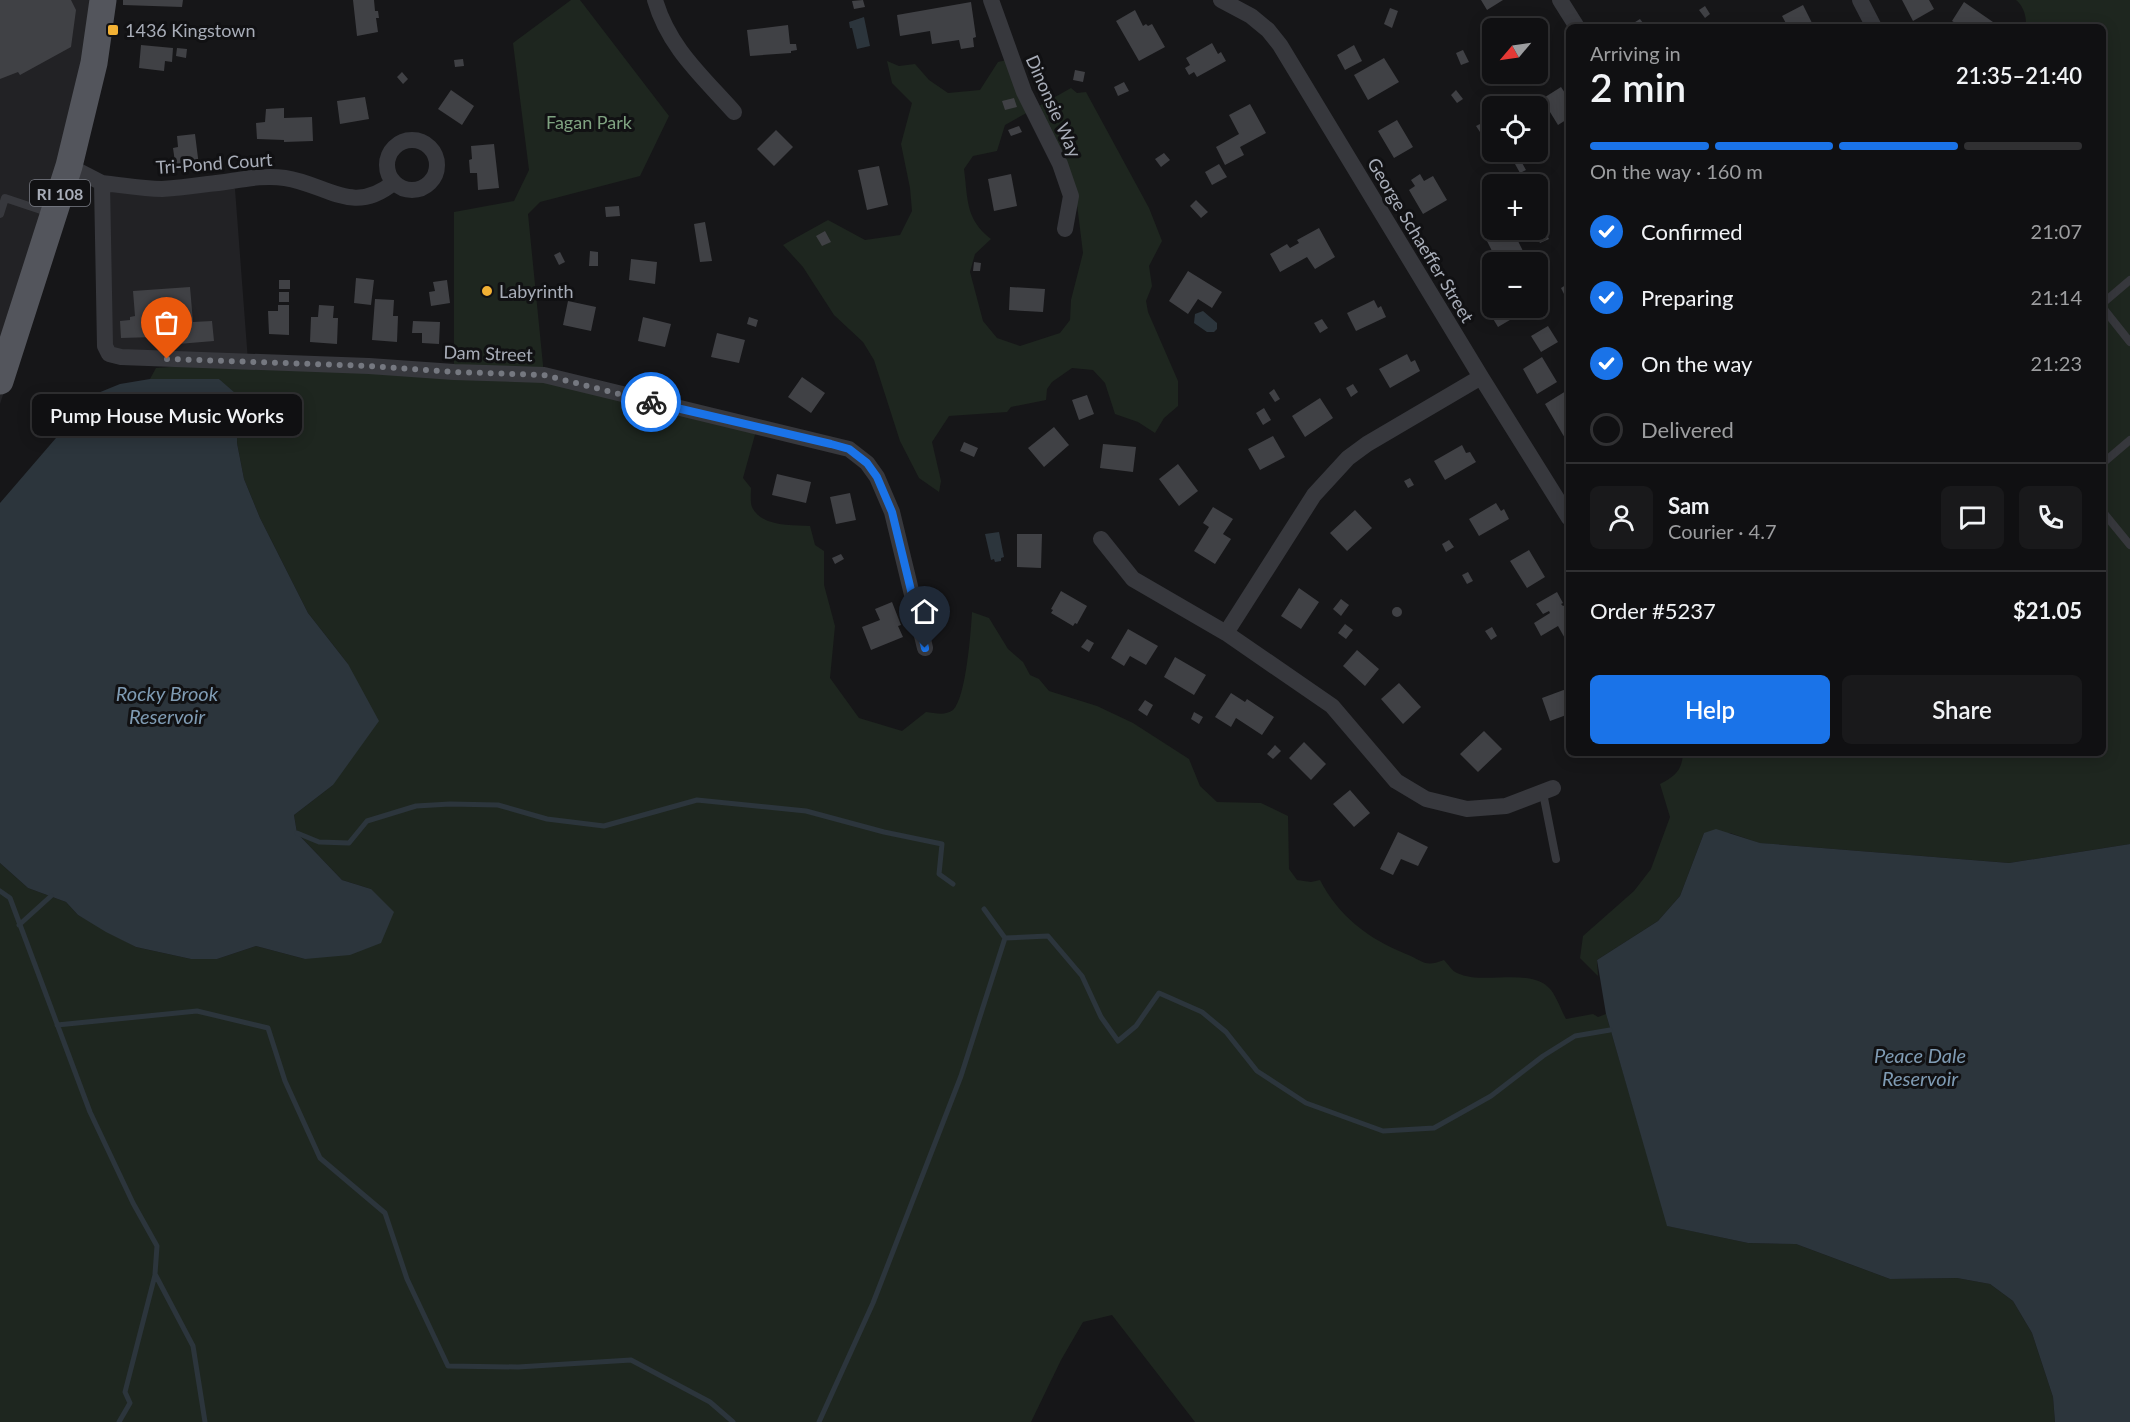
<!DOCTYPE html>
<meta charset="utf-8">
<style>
body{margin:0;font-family:Lato,sans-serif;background:#19191b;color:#f1f3f6;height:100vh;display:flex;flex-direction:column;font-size:22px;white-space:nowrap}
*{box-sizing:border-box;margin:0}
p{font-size:20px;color:#9c9d9f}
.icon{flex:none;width:33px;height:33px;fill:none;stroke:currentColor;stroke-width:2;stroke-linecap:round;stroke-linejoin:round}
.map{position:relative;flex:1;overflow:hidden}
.drawer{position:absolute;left:1566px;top:24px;width:540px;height:732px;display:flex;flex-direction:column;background:#101012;border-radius:9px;box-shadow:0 3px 15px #0003,0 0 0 2px #303032}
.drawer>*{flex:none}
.needle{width:39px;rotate:241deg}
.buttons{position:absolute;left:1482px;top:18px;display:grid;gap:12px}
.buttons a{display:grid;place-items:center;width:66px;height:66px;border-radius:9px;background:#101012;box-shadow:0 3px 15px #0003,0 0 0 2px #303032;font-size:30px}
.pin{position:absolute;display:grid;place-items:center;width:51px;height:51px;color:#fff;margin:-62px -26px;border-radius:50% 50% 50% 0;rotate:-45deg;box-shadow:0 0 6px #0007}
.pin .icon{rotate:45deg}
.courier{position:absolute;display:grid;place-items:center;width:60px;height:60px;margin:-30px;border:4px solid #1a73e8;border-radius:50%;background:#fff;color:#222;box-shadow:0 2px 8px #0007}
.bubble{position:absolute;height:42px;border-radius:9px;background:#101012;box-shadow:0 3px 15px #0003,0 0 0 2px #303032;font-size:20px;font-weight:600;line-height:42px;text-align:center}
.headline em{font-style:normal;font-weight:600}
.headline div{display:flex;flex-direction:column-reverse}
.headline{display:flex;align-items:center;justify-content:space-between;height:102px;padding:0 24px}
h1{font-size:39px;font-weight:600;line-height:45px}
.bar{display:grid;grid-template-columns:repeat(4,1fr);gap:9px 6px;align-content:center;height:72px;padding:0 24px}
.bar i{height:8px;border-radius:4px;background:#303032}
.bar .active{background:#1a73e8}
.bar p{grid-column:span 4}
.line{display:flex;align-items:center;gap:15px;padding:0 24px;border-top:2px solid #303032}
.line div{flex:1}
.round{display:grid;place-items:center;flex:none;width:63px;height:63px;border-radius:9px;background:#19191b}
ol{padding:0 24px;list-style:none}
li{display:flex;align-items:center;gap:18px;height:66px}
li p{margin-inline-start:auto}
li .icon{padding:6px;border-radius:50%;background:#1a73e8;color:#fff;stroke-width:4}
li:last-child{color:#9c9d9f}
li i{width:33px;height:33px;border:3px solid #303032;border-radius:50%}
.primary-button{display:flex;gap:12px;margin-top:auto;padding:12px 24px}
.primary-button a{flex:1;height:69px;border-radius:9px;background:#1a73e8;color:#fff;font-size:24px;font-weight:600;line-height:69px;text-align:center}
.primary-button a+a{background:#19191b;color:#f1f3f6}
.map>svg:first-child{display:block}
</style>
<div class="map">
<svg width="2130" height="1422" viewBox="0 0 2130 1422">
<rect width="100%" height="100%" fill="#161618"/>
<path fill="#222225" d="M0,0H106L46,262L0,404Z
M107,181H224L235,189L248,361L110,351Z"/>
<path fill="#1e261f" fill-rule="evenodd" d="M571,0H580L669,116L640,176L540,202L528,214L544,375L756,431L743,478L751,488C751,493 750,502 752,507C761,527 792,525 810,526L815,545L824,551V585L835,626L830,678L859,718L902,731L926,712C935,713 945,716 953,710C966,698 971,631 972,612L989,618L1008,649L1023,662L1030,675L1039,679L1049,691L1097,706L1133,723L1189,759L1200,786L1217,802L1261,803L1288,816L1289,869L1297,880L1311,882L1320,880C1339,917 1369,939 1406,954C1424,961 1424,968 1444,960C1448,964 1452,971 1457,973C1484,986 1531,966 1551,990C1557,998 1561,1010 1566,1019L1593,1014L1598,1017L1606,1014L1668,1226L1748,1243L1796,1244L1890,1279L1957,1278L1990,1284L2013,1301L2032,1333L2053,1397L2055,1422H1195L1112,1315L1083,1322L1061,1360L1031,1422H0V863L28,888L66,902L78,915L136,947L191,959H217L256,946L305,959L371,889L342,880L297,833L294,815L333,785L348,664L308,613L260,518L244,479L237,443L238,402L219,379H150L156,368L248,361L454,372V212L514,201L529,170L513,43Z
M2016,0H2130V844L2009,863L1759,843L1730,833H1704L1680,896L1658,921L1597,960L1598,976L1580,958L1583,936L1634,891L1651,869L1670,817L1660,784C1675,776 1682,771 1683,753H2103V27H2025C2028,19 2023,5 2016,0Z
M1015,58L1039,106L1071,88L1077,93L1086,92L1149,208L1162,241L1149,266L1152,286L1146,301L1148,312L1178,381V406L1164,418L1155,433L1138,422L1115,414L1105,383L1093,370L1072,368L1052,382L1047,389L1046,400L1011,407L1007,412L949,416L932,442L941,481L939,492L919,478L900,441L874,360L863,342L834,315L803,267L783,245L828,220L865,240L900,235L912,211L910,188L901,144L912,103L892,83L887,61L899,66L915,64L929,80L948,93L980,90L998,62ZM1039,106L1075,188L1083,253L1071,300L1070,320L1060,333L1020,346L997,338L983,321L970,272L975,254L991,239C965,219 968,199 964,169L973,156L997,151L1005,125Z"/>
<path fill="#2c353c" d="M864,17L870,46L857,49L852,28H850L849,22Z
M1203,311L1217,323V329L1214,332H1207L1194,323L1195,314Z
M150,379H219L235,393L238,402L237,443L244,479L260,518L308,613L348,664L379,721L333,785L294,815L297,833L342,880L371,889L394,912L381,943L350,955L305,959L256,946L217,959H191L136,947L106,932L78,915L66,902L28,888L0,863V503L93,395L120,384Z
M999,532L1004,557L1001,558V561L995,562L994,559L991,560L985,534Z
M1716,829L1760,843L2009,863L2130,844V1422H2055L2053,1397L2032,1333L2013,1301L1990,1284L1957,1278L1890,1279L1796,1244L1748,1243L1667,1226L1606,1014L1597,960L1658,921L1680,896L1704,833Z"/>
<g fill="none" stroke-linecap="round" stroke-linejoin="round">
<path stroke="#2c353c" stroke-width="5" d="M297,833L319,842L349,843L367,821L416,806L450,804L498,805L547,819L604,826L697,800L806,811L884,832L942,844L939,874L953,884
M0,891L10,898L90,1112L133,1203L157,1246L155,1274L193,1346L205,1422
M984,909L1005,938L1048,936L1082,976L1101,1017L1118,1041L1136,1026L1159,993L1202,1012L1226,1032L1257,1071L1306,1103L1383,1131L1434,1128L1491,1096L1543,1056L1575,1036L1610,1030
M19,925L51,896
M57,1025L197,1011L268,1028L285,1081L320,1158L385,1213L407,1279L448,1366L518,1367L631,1360L710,1402L733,1422
M119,1422L130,1403L125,1392L155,1275
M819,1422L873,1303L961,1076L1005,938"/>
</g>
<path fill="#404145" d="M0,0H71L76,10L71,47L20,75L18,72L0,79Z
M123,0H183L182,7L123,5Z
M353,0H374L375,11H378L379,18H376L378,32L357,36Z
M863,0L865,7L854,9L852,1Z
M1481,0H1503L1487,10Z
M1902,0H1929L1934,9L1913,21Z
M971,2L976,37L973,38L974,47L961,49L959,40L932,44L930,31L900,36L897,15Z
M1964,2L1993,22L1989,27H1962L1952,21Z
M1803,5L1814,27H1788L1782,16Z
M1705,6L1710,14L1705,18L1699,10Z
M1390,8L1398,11L1392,28L1384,24Z
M1135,10L1143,26L1146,24L1148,26L1152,24L1165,47L1139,61L1116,21Z
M1640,19L1646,27H1627Z
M788,25L790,44H796L797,50L791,51V53L750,56L747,30Z
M1212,43L1218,54L1221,52L1226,61L1197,77L1194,72L1189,75L1185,68L1190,65L1186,58Z
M141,45L173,48L172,62L165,61L164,71L139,68Z
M1354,45L1362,61L1345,70L1337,55Z
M177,48L187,49L186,58L176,56Z
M1463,50L1469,62L1461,65L1456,53Z
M1384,58L1399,82L1368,100L1354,75Z
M463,59L464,66L455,67L454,60Z
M1075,70L1085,72L1083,82L1073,80Z
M402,72L408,79L403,84L397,77Z
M1124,82L1129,91L1118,96L1114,87Z
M1561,87L1569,99V118L1558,125L1542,99Z
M451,90L474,106L462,125L438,109Z
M1456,90L1463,99L1457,103L1451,95Z
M365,97L369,119L340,124L337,101Z
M1014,98L1017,107L1005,110L1002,101Z
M1250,104L1266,133L1240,147L1244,155L1225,165L1216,147L1239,134L1229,115Z
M284,108V118L312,117L313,141L284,142V140L257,139L256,123L265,122L266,109Z
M1397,120L1413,147L1394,158L1378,131Z
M1484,122L1487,128L1480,132L1476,126Z
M1019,126L1022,132L1011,136L1008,130Z
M776,130L793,147L774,166L757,149Z
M195,134L199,166L176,169L173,148L178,147L177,136Z
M494,144L499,188L478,190L477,173H470L469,160L472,159L471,146Z
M1164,153L1170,160L1161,167L1155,159Z
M1521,161L1526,170L1520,173L1515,164Z
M1219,164L1227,177L1212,185L1205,172Z
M879,166L888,205L867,210L858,170Z
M1011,174L1017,206L994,211L988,179Z
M1420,174L1424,181L1433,176L1447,200L1423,214L1409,190L1415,186L1411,180Z
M1196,200L1208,212L1201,218L1190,206Z
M619,206L620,216L606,217L605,207Z
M705,222L712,261L700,262L694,224Z
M1492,223V230H1507L1511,240L1516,237L1523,251L1512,257L1509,252L1496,259L1481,229Z
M1319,228L1335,257L1315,269L1307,257L1280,272L1270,254L1287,244L1290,248L1299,243L1297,240Z
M1543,228L1549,239L1540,243L1534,233Z
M825,231L831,242L822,246L816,236Z
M590,251L598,252V266H589Z
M560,252L565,262L559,265L554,255Z
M631,259L657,262L655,284L629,280Z
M974,262L981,263L980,271H973Z
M1188,271L1222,292L1212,308L1198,299L1188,314L1169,301Z
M356,278L374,280L371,305L354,303Z
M279,280H290V289H279Z
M447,280L450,303L431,306L429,292L435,291L433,282Z
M1569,283V294L1565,296L1561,288Z
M190,287L193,322L212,321L214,341L178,344L177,335L167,336L166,318L153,319L154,337L121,338L120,321L130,320V317L135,316L133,291Z
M1010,287L1045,289L1043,312L1009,310Z
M279,292H289V302H279Z
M375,299L394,300L393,316H398L397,342L372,340Z
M1374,300L1378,308L1381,306L1386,317L1356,331L1347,313Z
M568,301L596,307L591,331L563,325Z
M278,305H289V335L269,334L268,311H278Z
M319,305L334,306L333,318H338L337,344L310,342L311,317H318Z
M1492,305V308H1525L1527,310L1498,327L1492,317L1495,315L1490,307Z
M643,317L671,324L665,347L638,341Z
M749,317L758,320L756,327L747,324Z
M1322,319L1328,328L1320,333L1314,323Z
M413,321L440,322L439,344L422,343V333H412Z
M1548,326L1558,342L1541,352L1531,336Z
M717,333L745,340L739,363L711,357Z
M1407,354L1411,362L1415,360L1420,371L1390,388L1379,369Z
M1542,357L1557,382L1537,394L1523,369Z
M802,377L825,393L811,413L788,397Z
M1353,384L1358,392L1351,397L1346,388Z
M1274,389L1280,399L1275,402L1269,393Z
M1566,391L1569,395V445L1545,404Z
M1087,395L1094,414L1079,420L1072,400Z
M1320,398L1333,418L1305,437L1292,416Z
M1264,408L1271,420L1263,425L1256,413Z
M1054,427L1069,445L1044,467L1028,448Z
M1273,436L1285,457L1260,470L1248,449Z
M964,442L978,448L974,457L960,451Z
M1103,444L1136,447L1133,472L1100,468Z
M1462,445L1466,453L1470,452L1476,462L1445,480L1434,461Z
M1178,464L1198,491L1179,506L1159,479Z
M777,474L811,482L806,503L772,495Z
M1410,478L1414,485L1408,488L1404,481Z
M850,493L856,520L836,524L830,497Z
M1496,503L1501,511L1504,509L1509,519L1479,536L1469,519Z
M1213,507L1233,519L1223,534L1231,539L1215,564L1194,551L1209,527L1203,523Z
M1355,510L1372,528L1347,551L1330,533Z
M1017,534H1042L1041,568L1017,567Z
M1449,540L1454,547L1446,552L1442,544Z
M1529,550L1545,577L1527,588L1510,561Z
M841,554L844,559L835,564L832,558Z
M1468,572L1473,581L1467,584L1462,575Z
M1299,588L1319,602L1301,629L1281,616Z
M1061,591L1087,606L1077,624L1075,623L1073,626L1051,613L1053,610L1051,609Z
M1557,592L1563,603L1561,604L1563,606L1569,603V641L1567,642L1558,626L1541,636L1534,623L1550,613L1549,611L1543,614L1536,604Z
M1341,599L1349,605L1341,616L1333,609Z
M892,602L901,625L898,626L903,637L871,650L862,627L880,620L875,609Z
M1392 612a5 5 0 1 1 10 0a5 5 0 1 1-10 0Z
M1345,624L1353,630L1346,639L1338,633Z
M1492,627L1497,636L1491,640L1485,631Z
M1128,629L1158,646L1146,665L1130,656L1124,666L1111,658Z
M1087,639L1094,643L1089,652L1081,647Z
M1357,650L1379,669L1365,686L1343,666Z
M1175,657L1206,675L1194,695L1164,677Z
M1399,683L1421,707L1403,724L1381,699Z
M1569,688V714L1550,721L1542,698Z
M1231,693L1245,702L1247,699L1274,717L1262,735L1236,718L1231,727L1215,717Z
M1145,700L1153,705L1147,716L1138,710Z
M1194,712L1203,717L1199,724L1191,719Z
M1484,731L1502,749L1478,772L1460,754Z
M1304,742L1326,764L1311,780L1289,758Z
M1275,745L1281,751L1273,759L1267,754Z
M1350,790L1370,813L1354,827L1333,804Z
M1398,832L1428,847L1418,866L1401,859L1393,875L1380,869Z"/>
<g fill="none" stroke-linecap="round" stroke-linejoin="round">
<path stroke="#37383d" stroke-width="8" d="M0,214L5,198L50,213
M2103,303L2130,280
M2103,308L2130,342
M2103,463L2130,440
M2103,512L2130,545
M1543,793L1556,859"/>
<path stroke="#37383d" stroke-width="16" d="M655,0C669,48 702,76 734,112
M991,0L1024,92L1060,164L1071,196L1065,229
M1221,0L1251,16L1268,30L1280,45L1481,377L1569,518
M1560,0L1577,27
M1860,0L1874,27
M387 165a25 25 0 1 1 50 0a25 25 0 1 1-50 0Z
M69,166L102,183L105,346L109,354L121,357L369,366L454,372L544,375L849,449L867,463L877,477L892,512L925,648
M102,183C122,185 142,189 162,189C177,188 193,186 208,184C233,182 259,174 285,178C326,184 353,216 393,183
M1101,539L1133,579L1226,633L1332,706L1396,781L1426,799L1467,809L1506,806L1553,788
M1226,633L1314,495L1348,458L1367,444L1481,377"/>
<path stroke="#53555c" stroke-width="27" d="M0,381L69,166L94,63L103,0"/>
</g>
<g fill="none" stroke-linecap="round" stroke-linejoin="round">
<path stroke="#757880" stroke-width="6" stroke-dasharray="0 10.8" d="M167,359L369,366L454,372L544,375L651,402"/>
<path stroke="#1a73e8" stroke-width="8" d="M651,402L831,444L849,449L867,463L877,477L892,512L925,648"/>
</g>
<g fill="#f2b134" stroke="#111113" stroke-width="2">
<rect x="107" y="24" width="12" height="12" rx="3"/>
<circle cx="487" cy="291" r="6"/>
</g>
<g text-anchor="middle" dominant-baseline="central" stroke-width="6" stroke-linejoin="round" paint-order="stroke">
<rect fill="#111113" stroke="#7b7e86" stroke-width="1.5" x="30" y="180" width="60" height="26" rx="4.5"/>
<g font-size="16" font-weight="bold" fill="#a8adb8">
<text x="60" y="193">RI 108</text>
</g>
<g font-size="18" fill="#a8adb8" stroke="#111113" text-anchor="start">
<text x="125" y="30">1436 Kingstown</text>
<text x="499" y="291">Labyrinth</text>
</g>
<g font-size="18" fill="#a8adb8" stroke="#111113">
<text transform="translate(1054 106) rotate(66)">Dinonsie Way</text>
<text transform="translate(214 163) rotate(-4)">Tri-Pond Court</text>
<text transform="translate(1421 240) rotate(59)">George Schaeffer Street</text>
<text transform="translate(488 353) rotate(2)">Dam Street</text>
</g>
<g font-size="18" fill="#7fa381" stroke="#111113">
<text x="589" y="122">Fagan Park</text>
</g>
<g font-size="20" font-style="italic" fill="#7f9bb3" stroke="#111113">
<text x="167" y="693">Rocky Brook<tspan x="167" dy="23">Reservoir</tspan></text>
<text x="1920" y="1055">Peace Dale<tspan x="1920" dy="23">Reservoir</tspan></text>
</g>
</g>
</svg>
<div class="buttons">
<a><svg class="needle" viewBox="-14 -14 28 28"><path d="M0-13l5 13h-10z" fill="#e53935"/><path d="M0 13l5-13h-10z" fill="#9c9d9f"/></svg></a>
<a><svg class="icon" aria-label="locate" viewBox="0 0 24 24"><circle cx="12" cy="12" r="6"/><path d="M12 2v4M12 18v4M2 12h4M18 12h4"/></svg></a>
<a>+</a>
<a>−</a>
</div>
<div class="pin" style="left:167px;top:359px;background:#ea580c"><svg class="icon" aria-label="bag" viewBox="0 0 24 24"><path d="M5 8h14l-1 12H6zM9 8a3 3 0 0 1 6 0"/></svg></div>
<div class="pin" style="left:925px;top:648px;background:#1f2937"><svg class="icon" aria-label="home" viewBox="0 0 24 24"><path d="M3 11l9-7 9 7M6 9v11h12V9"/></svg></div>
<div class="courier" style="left:651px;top:402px"><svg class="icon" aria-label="bike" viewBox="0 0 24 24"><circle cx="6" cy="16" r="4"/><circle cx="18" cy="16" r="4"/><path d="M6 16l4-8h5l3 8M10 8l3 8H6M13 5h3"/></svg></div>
<div class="bubble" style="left:32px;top:394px;width:270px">Pump House Music Works</div>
<section class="drawer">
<div class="headline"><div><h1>2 min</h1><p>Arriving in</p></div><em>21:35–21:40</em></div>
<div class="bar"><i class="active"></i><i class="active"></i><i class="active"></i><i></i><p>On the way · 160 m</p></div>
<ol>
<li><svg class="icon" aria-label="check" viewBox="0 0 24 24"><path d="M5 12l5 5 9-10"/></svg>Confirmed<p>21:07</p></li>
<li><svg class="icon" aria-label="check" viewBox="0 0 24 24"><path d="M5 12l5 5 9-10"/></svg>Preparing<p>21:14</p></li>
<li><svg class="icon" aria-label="check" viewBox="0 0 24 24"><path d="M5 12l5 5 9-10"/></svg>On the way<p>21:23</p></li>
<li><i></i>Delivered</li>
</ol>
<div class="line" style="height:108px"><a class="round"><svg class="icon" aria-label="person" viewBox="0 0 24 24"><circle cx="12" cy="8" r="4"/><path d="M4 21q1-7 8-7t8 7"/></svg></a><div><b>Sam</b><p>Courier · 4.7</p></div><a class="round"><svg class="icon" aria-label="chat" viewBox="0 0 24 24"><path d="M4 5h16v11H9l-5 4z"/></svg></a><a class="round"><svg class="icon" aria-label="phone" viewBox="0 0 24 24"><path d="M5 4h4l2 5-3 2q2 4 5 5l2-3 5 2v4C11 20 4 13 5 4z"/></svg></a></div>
<div class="line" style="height:78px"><div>Order #5237</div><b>$21.05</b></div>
<div class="primary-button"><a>Help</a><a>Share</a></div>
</section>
</div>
